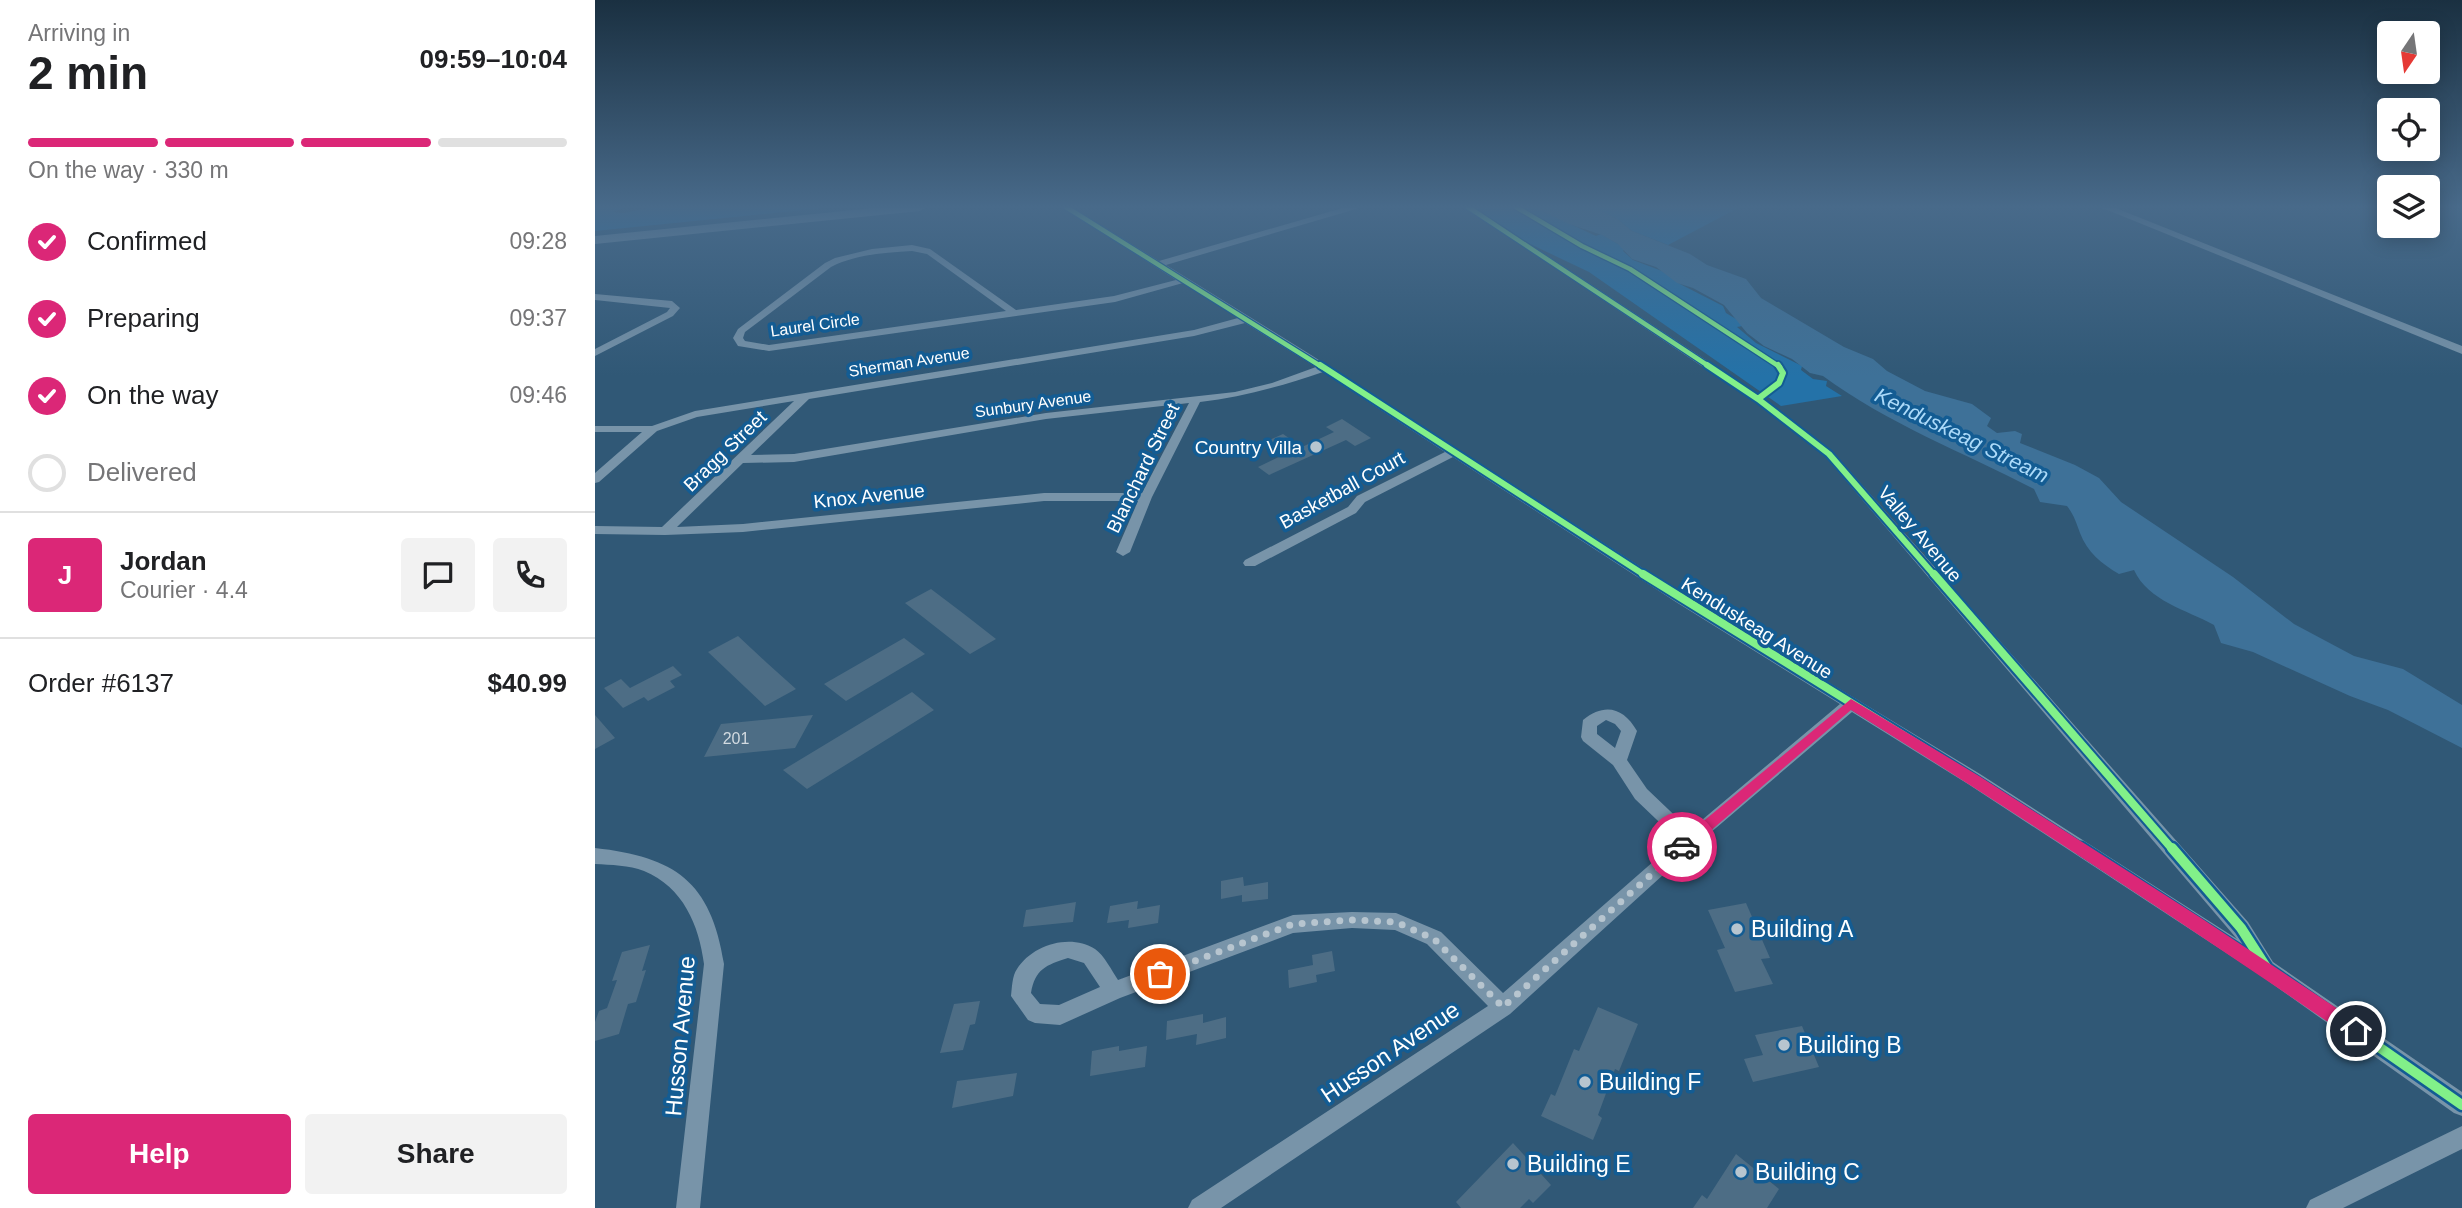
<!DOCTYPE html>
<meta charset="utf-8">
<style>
body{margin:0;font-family:Helvetica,sans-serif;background:#f2f2f2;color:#202124;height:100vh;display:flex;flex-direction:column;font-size:26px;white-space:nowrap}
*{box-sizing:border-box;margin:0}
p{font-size:23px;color:#757577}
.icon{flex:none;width:38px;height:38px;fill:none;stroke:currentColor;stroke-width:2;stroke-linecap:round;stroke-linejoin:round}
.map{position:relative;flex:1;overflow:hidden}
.sheet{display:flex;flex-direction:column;background:#fff;width:595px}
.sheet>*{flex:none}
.needle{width:46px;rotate:193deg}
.tools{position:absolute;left:1782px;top:21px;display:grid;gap:14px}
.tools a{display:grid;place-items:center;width:63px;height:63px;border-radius:7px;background:#fff;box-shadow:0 4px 18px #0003;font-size:35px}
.pin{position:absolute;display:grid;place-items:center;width:60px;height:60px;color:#fff;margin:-30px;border:4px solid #fff;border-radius:50%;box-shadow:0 2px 7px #0007}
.courier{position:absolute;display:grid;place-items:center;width:70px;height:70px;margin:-35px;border:5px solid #db2777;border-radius:50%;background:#fff;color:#222;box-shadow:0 2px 9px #0007}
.summary em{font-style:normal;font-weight:800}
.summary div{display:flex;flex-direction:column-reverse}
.summary{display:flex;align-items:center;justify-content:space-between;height:119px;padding:0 28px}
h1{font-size:46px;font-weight:800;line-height:52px}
.bar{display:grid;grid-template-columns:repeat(4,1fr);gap:10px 7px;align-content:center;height:84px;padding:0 28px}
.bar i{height:9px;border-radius:5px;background:#e0e0e0}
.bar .current{background:#db2777}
.bar p{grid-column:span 4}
.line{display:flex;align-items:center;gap:18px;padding:0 28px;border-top:2px solid #e0e0e0}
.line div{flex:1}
.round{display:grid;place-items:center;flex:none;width:74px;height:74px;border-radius:7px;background:#f2f2f2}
ol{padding:0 28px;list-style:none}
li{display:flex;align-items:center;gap:21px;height:77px}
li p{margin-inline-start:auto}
li .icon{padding:7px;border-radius:50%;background:#db2777;color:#fff;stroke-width:4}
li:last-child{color:#757577}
li i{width:38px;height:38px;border:4px solid #e0e0e0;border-radius:50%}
.primary-button{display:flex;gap:14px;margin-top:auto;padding:14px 28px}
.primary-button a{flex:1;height:80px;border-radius:7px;background:#db2777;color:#fff;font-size:28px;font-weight:800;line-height:80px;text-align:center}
.primary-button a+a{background:#f2f2f2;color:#202124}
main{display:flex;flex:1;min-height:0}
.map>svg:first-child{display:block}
</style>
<main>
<section class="sheet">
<div class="summary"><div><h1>2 min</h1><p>Arriving in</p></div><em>09:59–10:04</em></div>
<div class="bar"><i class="current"></i><i class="current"></i><i class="current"></i><i></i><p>On the way · 330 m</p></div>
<ol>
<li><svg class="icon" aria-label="check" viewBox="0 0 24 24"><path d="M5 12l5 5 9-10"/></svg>Confirmed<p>09:28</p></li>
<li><svg class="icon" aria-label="check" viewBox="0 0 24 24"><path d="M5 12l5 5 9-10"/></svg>Preparing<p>09:37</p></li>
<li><svg class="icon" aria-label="check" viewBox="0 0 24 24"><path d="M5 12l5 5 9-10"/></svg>On the way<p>09:46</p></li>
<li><i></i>Delivered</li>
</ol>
<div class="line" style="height:126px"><b class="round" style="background:#db2777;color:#fff">J</b><div><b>Jordan</b><p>Courier · 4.4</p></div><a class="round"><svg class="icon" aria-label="chat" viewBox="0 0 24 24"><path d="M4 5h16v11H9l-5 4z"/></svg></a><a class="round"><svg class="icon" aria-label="phone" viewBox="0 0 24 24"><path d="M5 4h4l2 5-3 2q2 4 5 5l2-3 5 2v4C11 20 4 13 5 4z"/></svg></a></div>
<div class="line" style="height:91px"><div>Order #6137</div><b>$40.99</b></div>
<div class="primary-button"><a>Help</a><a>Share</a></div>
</section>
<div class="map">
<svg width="1867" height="1208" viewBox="0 0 1867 1208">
<rect width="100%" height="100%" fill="#305876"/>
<path fill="#2472a8" d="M0,207H32L18,212L29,213L59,207H240L0,231Z
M877,207H939L1001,236L1006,234L1030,248L1028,251L1038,260L1067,271L1085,284L1128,306L1131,313L1146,322L1147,326L1142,327L1161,343L1207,366L1206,370L1218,379L1232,381L1231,386L1247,396L1186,406L994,272L933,243Z
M998,207H1145L1073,245L1037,231L1022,219Z"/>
<path fill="#3e7198" d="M939,207H998L1022,219L1037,231L1095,254L1112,265L1151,279L1166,298L1249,347L1278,359L1292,371L1330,391L1377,404L1396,418L1392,426L1402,433L1420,431L1427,434L1425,443L1480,465L1504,478L1526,502L1638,577L1699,624L1759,656L1808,669L1867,705V748L1793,710L1755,696L1658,652L1626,643L1619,625C1592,610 1553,601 1539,570L1524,574C1507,564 1492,552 1485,533C1481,522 1479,515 1472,506L1445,502L1439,489C1368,452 1293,424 1228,376L1215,373L1197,359L1169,346L1152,333L1129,305L1098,288L1082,283L1061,267L1037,259L1023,244L1007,235L974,224Z"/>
<path fill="#4d6d85" d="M747,419L776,438L760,446L751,440L674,475L663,467L690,454L672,441L688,434L707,447L739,432L731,427Z
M336,589L369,614L401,639L375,654L310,603Z
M143,636L172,663L201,689L170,706L113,652Z
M309,638L330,654L251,701L229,684Z
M78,666L87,675L75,681L80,687L53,701L49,697L28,708L9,688L26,679L35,688Z
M317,692L339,710L212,789L188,770Z
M0,715L20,738L0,749Z
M218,715L200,748L109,757L126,724Z
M648,877L649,886L673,882V899L647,902V895L626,899V881Z
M543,901L542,909L565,905L563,923L533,928L534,920L512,923L515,906Z
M481,902L478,922L428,927L431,910Z
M1151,903L1175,958L1166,959L1178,984L1140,992L1122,950L1130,948L1113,910Z
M55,945L47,971L51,970L41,1002L33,1004L24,1034L0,1041V1022L4,1011L12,1008L22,980L17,981L27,952Z
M737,951L740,971L721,975L722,982L694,988L693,970L718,965L717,955Z
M385,1001L380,1024L375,1025L368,1050L345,1053L359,1004Z
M1003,1007L1043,1024L1024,1071L1020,1069L1003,1115L1007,1118L998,1140L946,1116L956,1094L960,1096L979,1049L984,1051Z
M608,1014V1023L631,1017V1038L601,1045L602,1034L571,1040L572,1021Z
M1207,1026L1224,1067L1158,1082L1149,1059L1168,1055L1160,1035Z
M524,1046V1051L552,1046L550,1067L495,1076L497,1051Z
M422,1073L418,1096L357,1108L362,1081Z
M918,1143L956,1185L938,1203L934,1199L925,1208H866L861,1202Z
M1141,1154L1184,1189L1172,1208H1098L1107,1195L1112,1199Z"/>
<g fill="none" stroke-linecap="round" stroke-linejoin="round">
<path fill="#7894a9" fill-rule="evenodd" d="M467,207H476L564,261L751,207H762L761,209L571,265L716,355L1091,596L1385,774L1642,939L1230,456L1159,401L869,207H878L1167,397L1238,452L1653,922L1678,962L1867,1092V1116L1859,1113L1665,975L1373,784L1257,712L1101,845L915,1014L626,1208H593L597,1200L893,1006L832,944L800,930L757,928L698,933L525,998L465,1025L440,1023L433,1020L416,996C417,988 417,976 422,969C437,945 475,933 500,949C509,955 517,971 523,980L698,915L757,912L801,913L846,932L908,993L1083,840L1040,799L1018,765L988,741L986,737L988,720C1010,702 1029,708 1042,731L1032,760L1052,789L1095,830L1245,704L1081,602L858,457L770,502L761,513L660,566H650L648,563L650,560L753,507L762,496L850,452L728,372C687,386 648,397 605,402L557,497L535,552L528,556L521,552L543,501H449L148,532L70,535L0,534V526L67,527L199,401L102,417L62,431L4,482L0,483V473L47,432H0V426H57L100,411L599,330L643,318L588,283L520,302L174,351L143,346L138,338L143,329L230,263L240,258L277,249L317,245L335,249L421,310L519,296L581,280ZM317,251L332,254L411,311L174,345L150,341L148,338L150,332L236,267C261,254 290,253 317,251ZM650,323L721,367L677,383L640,392L451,413L199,454L156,455L214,399L599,336ZM594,403L547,493H449L148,524L82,527L148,463L199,462L451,419ZM1011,720L1020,724L1026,731L1020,748L1002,734V726ZM473,958L489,963L505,987L464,1005L445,1004L436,993C440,969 451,965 473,958Z
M0,294L77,301L85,308L78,316L0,356V349L72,312L75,308L0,300Z
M0,848C80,857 116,881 129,964L105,1208H81L109,964C104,925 88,887 49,871C34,865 16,865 0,864Z
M1867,1126V1149L1748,1208H1711L1715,1200Z"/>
<path fill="#7894a9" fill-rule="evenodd" d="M1505,207H1518L1867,346V354Z"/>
<path fill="#7a94a9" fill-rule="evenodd" d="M288,207H332L325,211L0,244V236Z"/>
<defs>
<path id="cycleway-far3" d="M471,207L727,367
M873,207L1115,367
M921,207L987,246L1035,269L1185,367"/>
<path id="cycleway-far2" d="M725,365L1051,576
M1112,365L1163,399L1234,454L1340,576
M1163,399L1184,383L1188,373L1183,365"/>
<path id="cycleway-far1" d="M1048,574L1379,779L1489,850
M1339,574L1578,850"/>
<path id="cycleway" d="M1486,848L1672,969L1867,1105
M1577,848L1646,928L1671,967"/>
</defs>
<use href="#cycleway-far3" stroke="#135c93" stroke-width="7"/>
<use href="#cycleway-far2" stroke="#135c93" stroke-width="10"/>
<use href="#cycleway-far1" stroke="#135c93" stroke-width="12"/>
<use href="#cycleway" stroke="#135c93" stroke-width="15"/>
<use href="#cycleway-far3" stroke="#82f089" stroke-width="4.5"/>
<use href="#cycleway-far2" stroke="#82f089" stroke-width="6"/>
<use href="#cycleway-far1" stroke="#82f089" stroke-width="8"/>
<use href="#cycleway" stroke="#82f089" stroke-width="10"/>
</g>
<linearGradient id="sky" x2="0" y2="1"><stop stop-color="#1a3041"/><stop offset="0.55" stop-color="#486a8a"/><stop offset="1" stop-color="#486a8a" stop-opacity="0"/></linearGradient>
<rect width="1867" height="376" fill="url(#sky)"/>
<path fill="#db2777" d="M1256,699L1384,776L1606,918L1767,1025L1769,1031L1767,1037L1761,1039L1755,1037C1591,925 1425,815 1256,710L1092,851H1082L1080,847L1082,843Z"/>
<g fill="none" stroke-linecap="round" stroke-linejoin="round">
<path stroke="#b7c5cf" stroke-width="7" stroke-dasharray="0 12.6" d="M565,974L698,924L757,920L801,922L839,939L908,1007L1087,847"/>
</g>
<g fill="#b7c5cf" stroke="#135c93" stroke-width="2.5">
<circle cx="721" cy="447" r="7"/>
<circle cx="1142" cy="929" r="7"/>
<circle cx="1189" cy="1045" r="7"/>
<circle cx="990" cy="1082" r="7"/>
<circle cx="918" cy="1164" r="7"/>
<circle cx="1146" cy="1172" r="7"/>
</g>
<g text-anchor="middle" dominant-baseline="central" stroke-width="7" stroke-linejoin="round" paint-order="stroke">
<g font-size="16" fill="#fff" stroke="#135c93">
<text transform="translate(220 325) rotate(-8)">Laurel Circle</text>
<text transform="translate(314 362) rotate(-9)">Sherman Avenue</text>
<text transform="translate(438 404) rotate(-8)">Sunbury Avenue</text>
</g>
<g font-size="16" fill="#d2dae0">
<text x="141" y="738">201</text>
</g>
<g font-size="19" fill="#fff" stroke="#135c93" text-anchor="end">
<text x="707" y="447">Country Villa</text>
</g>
<g font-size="19" fill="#fff" stroke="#135c93">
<text transform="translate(130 451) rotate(-44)">Bragg Street</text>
<text transform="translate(548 468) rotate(-64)">Blanchard Street</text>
<text transform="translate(747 490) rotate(-29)">Basketball Court</text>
<text transform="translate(274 496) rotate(-6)">Knox Avenue</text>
<text transform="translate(1325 534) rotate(50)">Valley Avenue</text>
<text transform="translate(1162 628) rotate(32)">Kenduskeag Avenue</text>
</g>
<g font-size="21" font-style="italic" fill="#acdaf9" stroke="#135c93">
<text transform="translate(1367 435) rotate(26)">Kenduskeag Stream</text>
</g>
<g font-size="23" fill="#fff" stroke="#135c93" text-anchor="start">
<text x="1156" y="929">Building A</text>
<text x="1203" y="1045">Building B</text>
<text x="1004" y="1082">Building F</text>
<text x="932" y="1164">Building E</text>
<text x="1160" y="1172">Building C</text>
</g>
<g font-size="23" fill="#fff" stroke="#135c93">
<text transform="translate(85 1036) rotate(-85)">Husson Avenue</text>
<text transform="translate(795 1052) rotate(-34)">Husson Avenue</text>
</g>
</g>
</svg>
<div class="tools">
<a><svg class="needle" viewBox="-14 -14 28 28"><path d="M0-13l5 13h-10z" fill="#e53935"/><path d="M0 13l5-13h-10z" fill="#757577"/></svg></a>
<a><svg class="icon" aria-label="locate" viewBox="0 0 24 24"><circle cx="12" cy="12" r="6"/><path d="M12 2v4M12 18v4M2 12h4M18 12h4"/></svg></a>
<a><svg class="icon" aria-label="layers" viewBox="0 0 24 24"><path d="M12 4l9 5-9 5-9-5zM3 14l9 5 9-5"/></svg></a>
</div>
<div class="pin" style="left:565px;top:974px;background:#ea580c"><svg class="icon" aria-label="bag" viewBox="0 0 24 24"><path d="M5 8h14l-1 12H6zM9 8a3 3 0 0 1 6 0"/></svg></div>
<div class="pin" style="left:1761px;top:1031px;background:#1f2937"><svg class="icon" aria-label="home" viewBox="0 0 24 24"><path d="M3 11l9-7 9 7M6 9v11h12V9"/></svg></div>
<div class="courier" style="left:1087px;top:847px"><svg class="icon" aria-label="car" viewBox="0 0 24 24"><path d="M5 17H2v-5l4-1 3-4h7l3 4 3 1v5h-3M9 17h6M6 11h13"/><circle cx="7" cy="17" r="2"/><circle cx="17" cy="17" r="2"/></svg></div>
</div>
</main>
